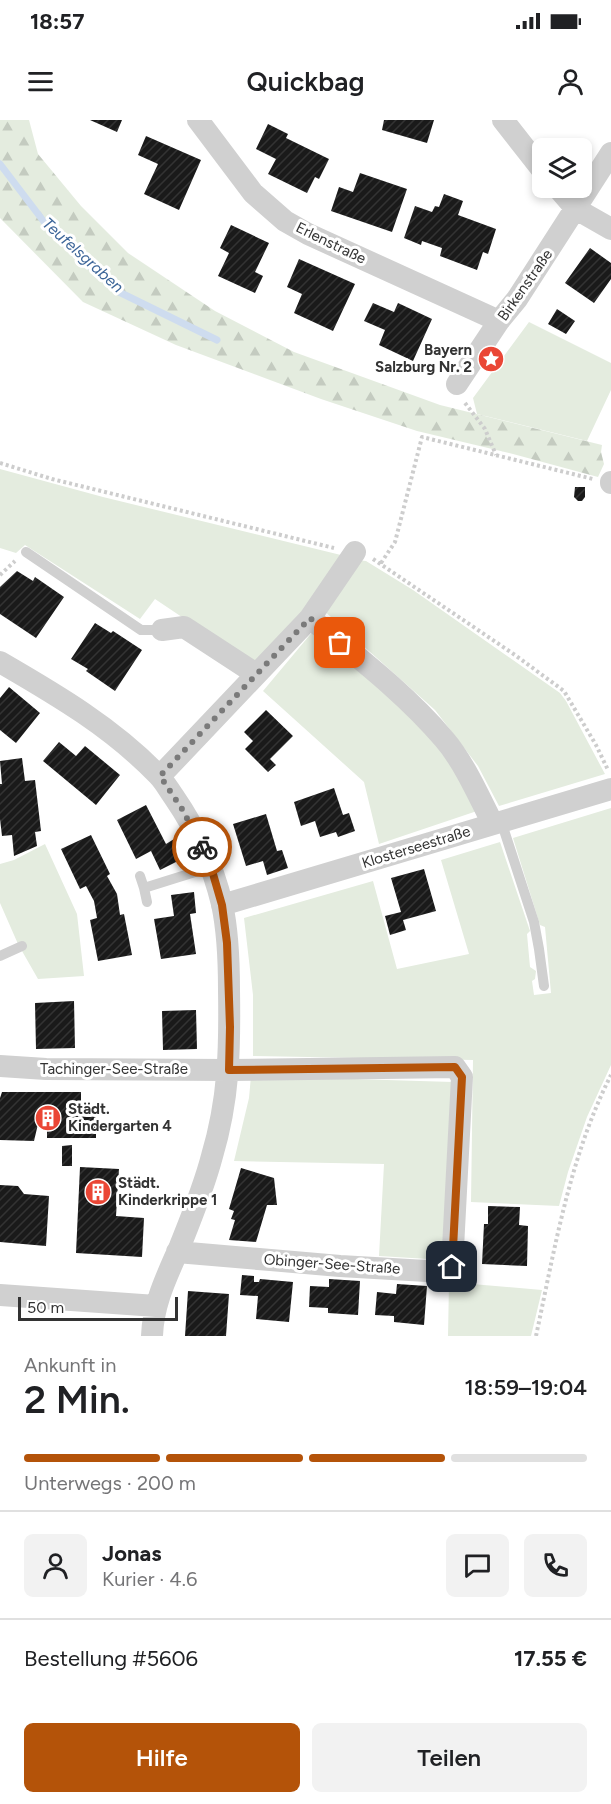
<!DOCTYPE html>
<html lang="de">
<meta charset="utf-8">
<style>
body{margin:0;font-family:Figtree,sans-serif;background:#f2f2f2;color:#202124;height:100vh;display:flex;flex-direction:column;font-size:22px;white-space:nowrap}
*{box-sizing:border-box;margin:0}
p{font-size:20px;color:#757577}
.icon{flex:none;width:33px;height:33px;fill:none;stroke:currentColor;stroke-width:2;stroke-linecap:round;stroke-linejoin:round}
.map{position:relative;height:1216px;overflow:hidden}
.sheet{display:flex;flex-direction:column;background:#fff;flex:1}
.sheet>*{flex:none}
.controls{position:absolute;left:532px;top:18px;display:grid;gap:12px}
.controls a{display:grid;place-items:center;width:60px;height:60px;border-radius:9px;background:#fff;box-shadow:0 3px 9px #0003;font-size:30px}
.scale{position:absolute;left:18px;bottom:15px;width:160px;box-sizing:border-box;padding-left:6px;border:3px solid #333;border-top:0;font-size:16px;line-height:21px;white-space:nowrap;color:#333;-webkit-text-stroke:4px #fff;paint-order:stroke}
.pin{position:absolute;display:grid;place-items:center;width:51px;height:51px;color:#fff;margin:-26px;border-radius:12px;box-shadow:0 3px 9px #0006}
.courier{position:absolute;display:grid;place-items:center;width:60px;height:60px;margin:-30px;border:4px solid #b45309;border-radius:50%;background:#fff;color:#222;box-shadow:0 2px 8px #0007}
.overview em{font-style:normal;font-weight:600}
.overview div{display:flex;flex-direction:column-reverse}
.overview{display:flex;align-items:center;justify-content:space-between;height:102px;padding:0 24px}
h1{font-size:39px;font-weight:600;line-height:45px}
.bar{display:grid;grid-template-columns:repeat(4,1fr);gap:9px 6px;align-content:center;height:72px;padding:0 24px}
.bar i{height:8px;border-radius:4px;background:#e0e0e0}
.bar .current{background:#b45309}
.bar p{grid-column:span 4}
.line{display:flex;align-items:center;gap:15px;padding:0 24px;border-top:2px solid #e0e0e0}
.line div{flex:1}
.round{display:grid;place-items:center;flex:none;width:63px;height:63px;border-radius:9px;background:#f2f2f2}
.primary-button{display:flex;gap:12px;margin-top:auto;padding:12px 24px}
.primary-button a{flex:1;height:69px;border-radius:9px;background:#b45309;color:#fff;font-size:24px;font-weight:600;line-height:69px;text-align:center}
.primary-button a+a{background:#f2f2f2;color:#202124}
.status{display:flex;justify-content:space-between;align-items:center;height:42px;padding:0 30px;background:#fff;direction:ltr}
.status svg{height:16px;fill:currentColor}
header{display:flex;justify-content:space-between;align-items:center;height:78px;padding:0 24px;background:#fff;font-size:27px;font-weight:600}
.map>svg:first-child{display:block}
</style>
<div class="status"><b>18:57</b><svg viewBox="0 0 49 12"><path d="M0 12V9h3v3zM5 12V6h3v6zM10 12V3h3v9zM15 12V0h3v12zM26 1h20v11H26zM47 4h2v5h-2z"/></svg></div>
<header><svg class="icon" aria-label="menu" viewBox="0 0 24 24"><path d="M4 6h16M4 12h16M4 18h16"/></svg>Quickbag<svg class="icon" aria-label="person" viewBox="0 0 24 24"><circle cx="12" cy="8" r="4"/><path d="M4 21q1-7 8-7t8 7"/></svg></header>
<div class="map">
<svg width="611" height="1216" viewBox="0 0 611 1216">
<defs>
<pattern id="forest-firs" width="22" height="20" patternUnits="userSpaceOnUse" patternTransform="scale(1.5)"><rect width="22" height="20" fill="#e4ecdf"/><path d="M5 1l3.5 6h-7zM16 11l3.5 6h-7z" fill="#c4cbc0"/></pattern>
<pattern id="building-hatch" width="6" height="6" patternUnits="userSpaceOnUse" patternTransform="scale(1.5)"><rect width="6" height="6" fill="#1a1a1a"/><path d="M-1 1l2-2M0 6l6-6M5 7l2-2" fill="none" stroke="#333"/></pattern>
</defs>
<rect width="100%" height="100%" fill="#fff"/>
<path fill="#e4ecdf" d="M529,202L611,243V270L587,321L477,294L473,278Z
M0,349L103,377L345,436L330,461L259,541L246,540L155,479L140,499L25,425L16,433L0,428Z
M357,440L366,441L413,470L560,573L566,581L605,654L499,686L478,646L435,590L322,489Z
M314,510L427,610L448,638L477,691L379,724L364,662L263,571Z
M611,688V945L587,997L568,1052L559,1086L471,1082L473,940L253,936V875L244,798L373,761L397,849L469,834L441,740L500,722L530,811L527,814L530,847L536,851L535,859L532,861L534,875L551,873L545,807L540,805L513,718Z
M45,724L77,794L84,856L38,859L18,824L0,783V744L14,740Z
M251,956L453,962L445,1140L379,1136L384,1044L234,1041L249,978Z
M449,1162L542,1170L531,1216H448Z"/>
<path fill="url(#forest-firs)" d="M0,0H29L38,34L81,86L128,133L215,191L294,232L440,285L602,325L601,332L604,344L598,357L513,334L417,311L321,279L176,225L83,182L0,98Z"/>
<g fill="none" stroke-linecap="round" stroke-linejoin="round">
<path stroke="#cedcef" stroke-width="7" d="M0,44L51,111L117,171L217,220"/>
</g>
<path fill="url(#building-hatch)" d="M90,0H122L117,12Z
M384,0H434L427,23L382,10Z
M268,4L288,14L286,18L329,39L319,59L315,57L307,73L268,54L276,39L256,29Z
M146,16L201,40L179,90L144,74L158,44L138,35Z
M360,53L407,69L392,112L331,91L339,67L353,72Z
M444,74L463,81L458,95L496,109L488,134L483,132L477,150L440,136L442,128L422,121L421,125L404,118L415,86L432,92L435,86L439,87Z
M231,105L269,123L255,152L263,156L255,173L218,156L229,133L220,128Z
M590,128L611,143V159L594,183L565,163Z
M299,139L355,164L333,211L294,193L302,174L287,167Z
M373,183L394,192L398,183L432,199L413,241L379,225L385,210L364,201Z
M557,189L575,201L566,214L548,204Z
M575,367H585V377L582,381H578L574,377Z
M17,451L33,461L35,457L64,477L36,518L0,494V467Z
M95,503L111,513L113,511L142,530L115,571L86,551L88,549L71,539Z
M9,567L40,593L16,623L0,610V578Z
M266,590L293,616L270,639L276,645L268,652L245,629L253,621L244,612Z
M59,622L76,636L85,626L120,655L96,685L43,641Z
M22,638L25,661L35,660L41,711L35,712L37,726L14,736L12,715L2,716L0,699V664H2L0,641Z
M334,668L343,695L349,693L355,711L338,717L336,712L320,717L315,701L301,706L294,682Z
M146,685L166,724L174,719L184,738L160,750L151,731L136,739L117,700Z
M266,694L277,731L282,730L288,748L267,755L263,741L246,746L233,704Z
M91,715L110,754L107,756L117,774L120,795L124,794L132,835L98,841L90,800L97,798L94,781L86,766L80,769L61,729Z
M424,749L436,791L403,800L406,810L390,815L385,796L401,792L391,758Z
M194,772L196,793L190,794L196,834L161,839L154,799L174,796L171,775Z
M74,881L75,928L36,929L35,883Z
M196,890L197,929L163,930L162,891Z
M2,972H81V992H96V1018H47V1005L38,1004L34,1021L0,1020V978Z
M72,1025V1046H62V1026Z
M80,1047L119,1049L116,1096L144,1098L142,1137L76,1133Z
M241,1048L274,1058L277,1085H267L256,1122L229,1120L235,1100L231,1099L234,1091L229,1089Z
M0,1065L18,1066L24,1074L49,1076L46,1126L0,1122Z
M488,1086L520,1087L519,1105L528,1106L527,1146L482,1144L484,1104H488Z
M242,1155L254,1156V1162H259L260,1159L293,1162L289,1202L256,1199L258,1176L240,1175Z
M329,1159L360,1161L358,1195L328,1193V1188L309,1187L310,1166L329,1167Z
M397,1164L427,1166L424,1205L394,1202V1196L375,1195L377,1172L396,1174Z
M188,1171L229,1174L226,1216H185Z"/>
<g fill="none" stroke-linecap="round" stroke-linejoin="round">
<path stroke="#cdcdcd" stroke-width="4" stroke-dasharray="3 3" stroke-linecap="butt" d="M465,283L485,309L496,335
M0,343L52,359L334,428
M373,439L515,535L564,571L596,625L608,650
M381,443L395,422L422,317L593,359
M0,455L15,441
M536,1216C555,1127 570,1036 611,955"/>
<path stroke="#d0d0d0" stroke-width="10" d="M26,432L141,510H162
M501,701L534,802L539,829L544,866
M140,756L144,768
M147,782L144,768L211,747
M0,836L22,826"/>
<path stroke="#d0d0d0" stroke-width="22" d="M198,0L253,73L285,101L308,114L499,201
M503,0L543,51
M558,68L576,89L611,109
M457,264L499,201L517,179L611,33
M611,362V363
M310,498L355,432
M162,510L184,507L256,554
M0,542C57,575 113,608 158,655C164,661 169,670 174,677C196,709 213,746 222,784C228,812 229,842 229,870C230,929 229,979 212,1036C204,1067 192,1096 180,1126C167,1156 153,1183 152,1216
M160,656L310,498C356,536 405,573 444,619C464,642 479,677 493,704
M222,785L611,669
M0,946L46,949L229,950L455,947L462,957L452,1147L444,1152L340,1146L177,1132
M0,1175L156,1186"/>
</g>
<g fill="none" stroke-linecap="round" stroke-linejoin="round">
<path stroke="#7a7a7a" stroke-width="6" stroke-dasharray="0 10.8" d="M202,727L182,689L160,656L310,498L340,523"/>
<path stroke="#b45309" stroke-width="8" d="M202,727L211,747L222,785L227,823L230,907L229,950L455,947L462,957L452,1147"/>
</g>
<defs>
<symbol id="sight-disc" viewBox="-11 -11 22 22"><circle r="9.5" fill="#ea4635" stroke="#fff"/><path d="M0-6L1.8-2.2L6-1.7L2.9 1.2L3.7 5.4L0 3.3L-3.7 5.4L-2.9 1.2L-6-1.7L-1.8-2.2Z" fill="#fff"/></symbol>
<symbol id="building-disc" viewBox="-11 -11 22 22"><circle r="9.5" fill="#ea4635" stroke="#fff"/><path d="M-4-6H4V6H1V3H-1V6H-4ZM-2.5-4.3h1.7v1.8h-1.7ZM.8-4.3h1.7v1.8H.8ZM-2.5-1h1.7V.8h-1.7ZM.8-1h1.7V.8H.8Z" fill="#fff"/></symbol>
</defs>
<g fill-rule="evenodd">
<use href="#sight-disc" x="476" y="224" width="30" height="30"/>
<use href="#building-disc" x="33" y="983" width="30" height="30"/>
<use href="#building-disc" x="83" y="1057" width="30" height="30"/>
</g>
<g text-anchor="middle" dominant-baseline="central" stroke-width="6" stroke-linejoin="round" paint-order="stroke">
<g font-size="15" fill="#333" stroke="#fff">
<text transform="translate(331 123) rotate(26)">Erlenstraße</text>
<text transform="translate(525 165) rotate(-55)">Birkenstraße</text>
<text transform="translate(416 727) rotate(-17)">Klosterseestraße</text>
<text x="114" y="949">Tachinger-See-Straße</text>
<text transform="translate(332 1144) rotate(4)">Obinger-See-Straße</text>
</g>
<g font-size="15" font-weight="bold" fill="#333" stroke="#fff" text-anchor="start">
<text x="472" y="230" text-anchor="end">Bayern<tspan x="472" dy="17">Salzburg Nr. 2</tspan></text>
<text x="68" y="989">Städt.<tspan x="68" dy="17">Kindergarten 4</tspan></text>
<text x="118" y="1063">Städt.<tspan x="118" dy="17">Kinderkrippe 1</tspan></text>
</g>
<g font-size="16" font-style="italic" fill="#3d6699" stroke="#fff">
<text transform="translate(83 135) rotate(42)">Teufelsgraben</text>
</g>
</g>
</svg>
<div class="controls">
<a><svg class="icon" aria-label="layers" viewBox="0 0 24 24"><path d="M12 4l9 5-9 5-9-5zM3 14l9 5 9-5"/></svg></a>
</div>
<div class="scale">50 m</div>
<div class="pin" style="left:340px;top:523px;background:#ea580c"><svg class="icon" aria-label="bag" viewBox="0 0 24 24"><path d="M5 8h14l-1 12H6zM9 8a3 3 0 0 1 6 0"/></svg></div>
<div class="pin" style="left:452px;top:1147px;background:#1f2937"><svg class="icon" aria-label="home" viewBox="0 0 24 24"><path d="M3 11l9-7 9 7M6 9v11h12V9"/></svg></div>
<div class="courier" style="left:202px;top:727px"><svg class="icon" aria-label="bike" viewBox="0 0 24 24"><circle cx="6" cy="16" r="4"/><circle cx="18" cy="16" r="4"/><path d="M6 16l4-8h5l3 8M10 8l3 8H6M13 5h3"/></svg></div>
</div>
<section class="sheet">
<div class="overview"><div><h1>2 Min.</h1><p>Ankunft in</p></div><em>18:59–19:04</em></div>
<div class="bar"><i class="current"></i><i class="current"></i><i class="current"></i><i></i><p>Unterwegs · 200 m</p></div>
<div class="line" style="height:108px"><a class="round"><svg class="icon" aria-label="person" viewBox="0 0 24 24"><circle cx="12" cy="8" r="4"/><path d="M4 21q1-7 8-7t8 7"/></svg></a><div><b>Jonas</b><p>Kurier · 4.6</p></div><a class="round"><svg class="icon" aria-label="chat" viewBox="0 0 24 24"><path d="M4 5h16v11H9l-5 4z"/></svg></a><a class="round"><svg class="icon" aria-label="phone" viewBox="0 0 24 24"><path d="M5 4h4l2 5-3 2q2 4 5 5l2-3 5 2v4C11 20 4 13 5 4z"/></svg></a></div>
<div class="line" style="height:78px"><div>Bestellung #5606</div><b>17.55 €</b></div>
<div class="primary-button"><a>Hilfe</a><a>Teilen</a></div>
</section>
